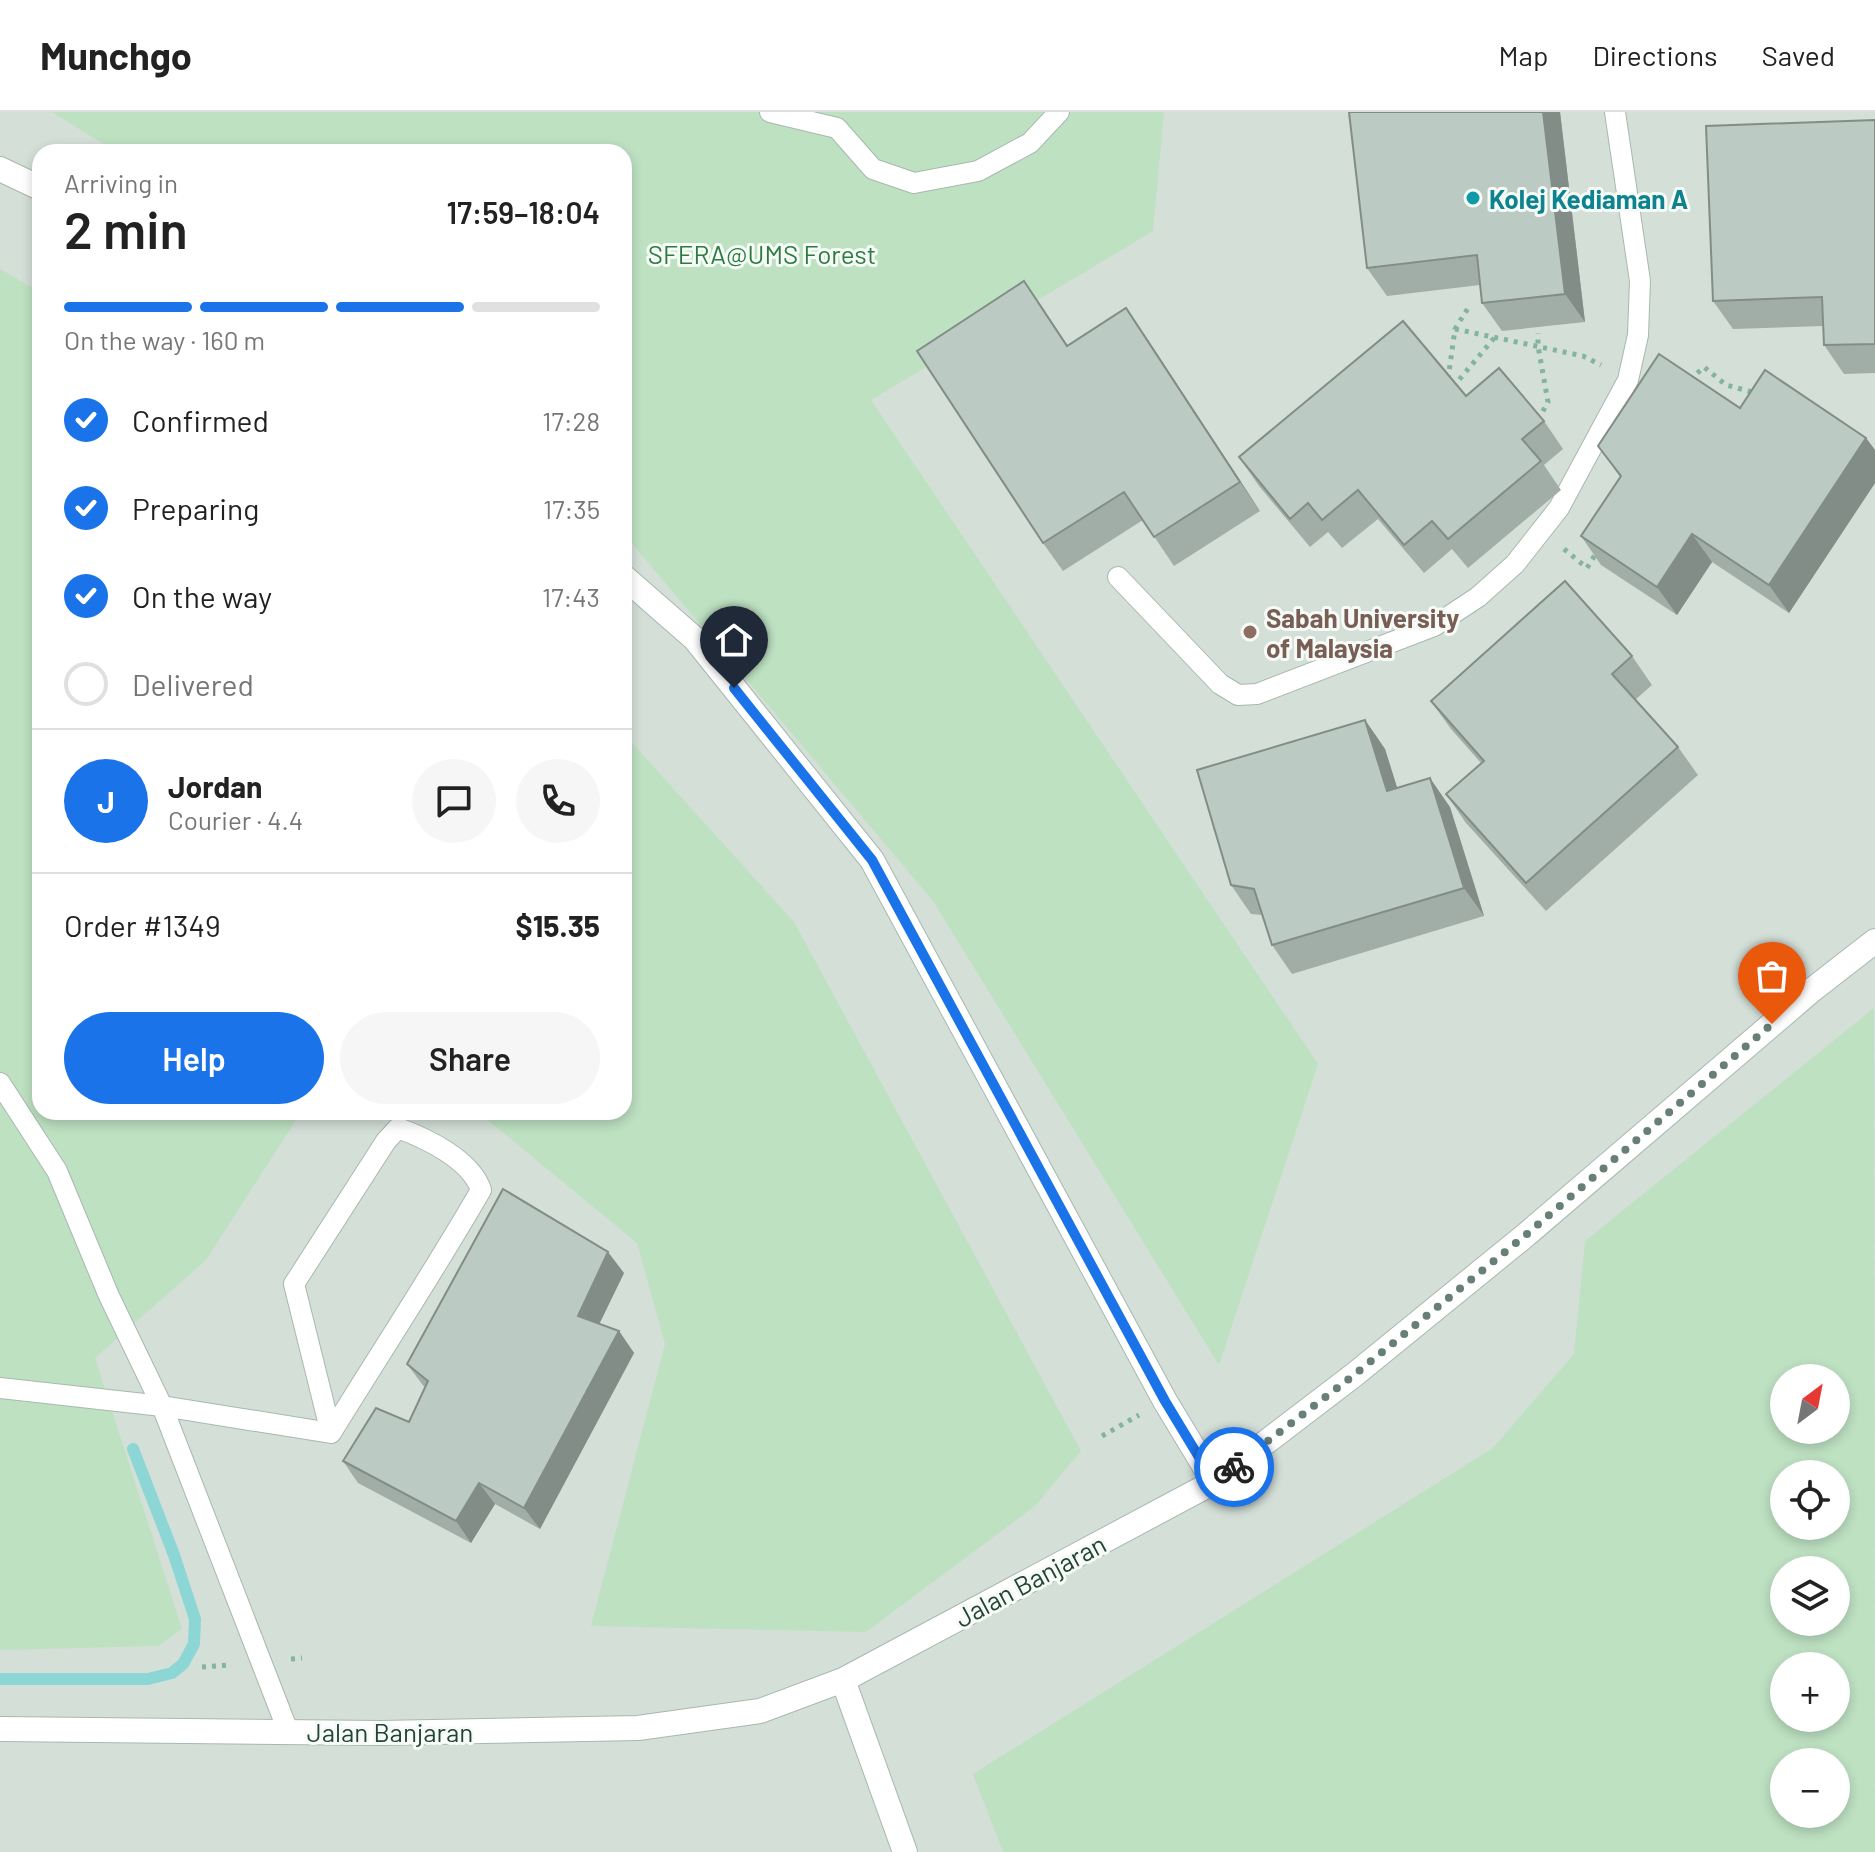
<!DOCTYPE html>
<meta charset="utf-8">
<style>
body{margin:0;font-family:Barlow,sans-serif;background:#f6f6f6;color:#222;height:100vh;display:flex;flex-direction:column;font-size:30px;white-space:nowrap}
*{box-sizing:border-box;margin:0}
p{font-size:26px;color:#767676}
.icon{flex:none;width:44px;height:44px;fill:none;stroke:currentColor;stroke-width:2;stroke-linecap:round;stroke-linejoin:round}
.map{position:relative;flex:1;overflow:hidden}
.side{position:absolute;left:32px;top:32px;width:600px;height:976px;display:flex;flex-direction:column;background:#fff;border-radius:24px;box-shadow:0 4px 12px #0003}
.side>*{flex:none}
.needle{width:52px;rotate:32deg}
.fabs{position:absolute;left:1770px;top:1252px;display:grid;gap:16px}
.fabs a{display:grid;place-items:center;width:80px;height:80px;border-radius:50%;background:#fff;box-shadow:0 4px 12px #0003;font-size:40px}
.pin{position:absolute;display:grid;place-items:center;width:68px;height:68px;color:#fff;margin:-82px -34px;border-radius:50% 50% 50% 0;rotate:-45deg;box-shadow:0 0 8px #0007}
.pin .icon{rotate:45deg}
.courier{position:absolute;display:grid;place-items:center;width:80px;height:80px;margin:-40px;border:6px solid #1a73e8;border-radius:50%;background:#fff;color:#222;box-shadow:0 2px 10px #0007}
.summary em{font-style:normal;font-weight:600}
.summary div{display:flex;flex-direction:column-reverse}
.summary{display:flex;align-items:center;justify-content:space-between;height:136px;padding:0 32px}
h1{font-size:52px;font-weight:600;line-height:60px}
.bar{display:grid;grid-template-columns:repeat(4,1fr);gap:12px 8px;align-content:center;height:96px;padding:0 32px}
.bar i{height:10px;border-radius:6px;background:#e0e0e0}
.bar .on{background:#1a73e8}
.bar p{grid-column:span 4}
.line{display:flex;align-items:center;gap:20px;padding:0 32px;border-top:2px solid #e0e0e0}
.line div{flex:1}
.round{display:grid;place-items:center;flex:none;width:84px;height:84px;border-radius:42px;background:#f6f6f6}
ol{padding:0 32px;list-style:none}
li{display:flex;align-items:center;gap:24px;height:88px}
li p{margin-inline-start:auto}
li .icon{padding:8px;border-radius:50%;background:#1a73e8;color:#fff;stroke-width:4}
li:last-child{color:#767676}
li i{width:44px;height:44px;border:4px solid #e0e0e0;border-radius:50%}
.primary-button{display:flex;gap:16px;margin-top:auto;padding:16px 32px}
.primary-button a{flex:1;height:92px;border-radius:48px;background:#1a73e8;color:#fff;font-size:32px;font-weight:600;line-height:92px;text-align:center}
.primary-button a+a{background:#f6f6f6;color:#222}
header{display:flex;align-items:center;gap:48px;box-sizing:border-box;height:112px;padding:0 40px;background:#fff;border-bottom:2px solid #e0e0e0}
header strong{font-size:38px}
nav{display:flex;gap:44px;margin-inline-start:auto;font-size:28px}
.map>svg:first-child{display:block}
</style>
<header>
<strong>Munchgo</strong>
<nav><a>Map</a><a>Directions</a><a>Saved</a></nav>
</header>
<div class="map">
<svg width="1875" height="1740" viewBox="0 0 1875 1740">
<rect width="100%" height="100%" fill="#e6efea"/>
<path fill="#d4dfd8" fill-rule="evenodd" d="M0,0H1875V1740H0ZM40,40H624V1000H40ZM1784,1266H1836V1318H1784ZM1784,1362H1836V1414H1784ZM1784,1458H1836V1510H1784ZM1784,1554H1836V1606H1784ZM1784,1650H1836V1702H1784Z"/>
<path fill="#bee1c2" fill-rule="evenodd" d="M52,0H1164L1153,119L871,288L1318,952L1219,1253L933,789L624,422V40H116Z
M0,157L40,180V1000H301L206,1148L95,1246L182,1517L158,1534L0,1538Z
M624,622L794,810L1081,1339L1035,1394L866,1520L591,1514L665,1232L637,1131L478,1000H624Z
M1874,896L1875,1740H1003L973,1662L1493,1336L1574,1242L1585,1129ZM1784,1266H1836V1318H1784ZM1836,1362V1414H1784V1362ZM1836,1458V1510H1784V1458ZM1836,1554V1606H1784V1554ZM1836,1650V1702H1784V1650Z"/>
<g fill="none" stroke-linecap="round" stroke-linejoin="round">
<path stroke="#8cd6d6" stroke-width="12" d="M0,1567H148L172,1561L183,1552L194,1532L195,1507L174,1443L133,1337"/>
<defs>
<path id="lane" d="M770,0L837,16L873,57L914,71L978,59L1030,31L1059,0
M1118,465L1220,572L1238,583L1257,582L1434,514L1478,485L1515,452L1559,396L1628,268L1638,223L1640,169L1615,0
M0,971L57,1059L109,1184L162,1294L331,1321
M398,1016C428,1027 471,1048 481,1078C433,1161 381,1240 331,1321L294,1172L386,1029Z
M0,1276L162,1294L288,1619"/>
<path id="street" d="M0,57L40,76
M624,465L695,527L872,748L1165,1289L1214,1370
M843,1568L905,1740
M0,1617L381,1621L638,1616L760,1599L843,1568L1214,1370L1354,1263L1527,1122L1812,878L1875,829"/>
</defs>
<use href="#lane" stroke="#a8b8b0" stroke-width="22"/>
<use href="#street" stroke="#a8b8b0" stroke-width="26"/>
<path stroke="#85b49e" stroke-width="5" stroke-dasharray="4 6" stroke-linecap="butt" d="M1455,217L1583,244L1601,253
M1448,267L1455,217L1470,193
M1690,268L1704,255L1726,273L1756,281
M1453,275L1495,225
M1538,308L1548,290L1538,234V221
M1564,437L1587,456L1598,438
M1102,1324L1139,1303
M291,1547L302,1546
M202,1555L229,1553"/>
<use href="#lane" stroke="#fff" stroke-width="20"/>
<use href="#street" stroke="#fff" stroke-width="24"/>
</g>
<path fill="#a1aea7" d="M1349,0H1560L1585,210L1502,219L1482,191L1480,173L1387,184L1367,156Z
M1875,8V261L1844,262L1824,233L1823,214L1733,217L1713,189Z
M1024,169L1068,234L1146,225L1260,399L1174,454L1143,408L1063,459L1043,431Z
M1466,284L1544,309L1563,337L1544,353L1561,378L1468,456L1452,437L1424,461L1378,407L1342,436L1328,420L1310,435L1259,374L1239,345Z
M1740,296L1866,326L1875,338V371L1789,501L1712,450L1677,503L1601,453L1581,424L1620,365L1598,334Z
M1632,544L1652,573L1635,588L1678,635L1698,663L1546,799L1466,711L1446,682L1481,651L1451,617L1431,589Z
M1365,608L1385,637L1397,676L1450,695L1484,804L1292,862L1272,833L1263,803L1251,802L1231,773Z
M624,1161L599,1212L619,1219L634,1241L540,1417L495,1392L471,1431L358,1371L343,1349L409,1310L425,1276L407,1252Z"/>
<path fill="#838d88" d="M1543,0H1560L1585,210L1565,182Z
M1024,169L1044,198L1087,263L1067,234Z
M1126,196L1146,225L1260,399L1240,370Z
M1866,326L1875,338V371L1789,501L1769,473Z
M1692,422L1712,450L1677,503L1657,475Z
M1365,608L1385,637L1407,707L1387,679Z
M1430,666L1450,695L1484,804L1464,776Z
M608,1140L624,1161L593,1225L578,1204Z
M619,1219L634,1241L540,1417L524,1396Z
M479,1371L495,1392L471,1431L456,1409Z"/>
<path fill="#bbcac2" stroke="#838d88" stroke-width="2" d="M1349,0H1543L1565,182L1482,191L1477,143L1367,156Z
M1875,8V232L1824,233L1822,185L1713,189L1706,14Z
M1024,169L1067,234L1126,196L1240,370L1154,425L1124,380L1043,431L917,239Z
M1403,209L1466,284L1499,256L1544,309L1522,327L1541,349L1448,427L1432,409L1404,433L1358,378L1322,408L1308,391L1290,407L1239,345Z
M1659,242L1740,296L1765,258L1866,326L1769,473L1692,422L1657,475L1581,424L1621,364L1598,334Z
M1565,469L1632,544L1612,562L1678,635L1526,771L1446,682L1484,649L1431,589Z
M1365,608L1387,679L1430,666L1464,776L1272,833L1254,777L1231,773L1197,658Z
M503,1077L608,1140L578,1204L619,1219L524,1396L479,1371L456,1409L343,1349L376,1296L409,1310L428,1269L407,1252Z"/>
<g fill="none" stroke-linecap="round" stroke-linejoin="round">
<path stroke="#677f74" stroke-width="8" stroke-dasharray="0 14.4" d="M1234,1355L1354,1263L1527,1122L1772,912"/>
<path stroke="#1a73e8" stroke-width="10" d="M734,576L872,748L1165,1289L1214,1370L1234,1355"/>
</g>
<circle fill="#0f9aa8" stroke="#f7fbf8" stroke-width="3" cx="1473" cy="86" r="8"/>
<circle fill="#8d6e63" stroke="#f7fbf8" stroke-width="3" cx="1250" cy="520" r="8"/>
<g text-anchor="middle" dominant-baseline="central" stroke-width="6" stroke-linejoin="round" paint-order="stroke">
<g font-size="26" font-weight="bold" fill="#0d838f" stroke="#f7fbf8" text-anchor="start">
<text x="1489" y="86">Kolej Kediaman A</text>
</g>
<g font-size="26" fill="#2b7c3e" stroke="#f7fbf8">
<text x="762" y="141">SFERA@UMS Forest</text>
</g>
<g font-size="26" font-weight="bold" fill="#785e54" stroke="#f7fbf8" text-anchor="start">
<text x="1266" y="505">Sabah University<tspan x="1266" dy="30">of Malaysia</tspan></text>
</g>
<g font-size="26" fill="#234335" stroke="#f7fbf8">
<text transform="translate(1030 1468) rotate(-28)">Jalan Banjaran</text>
<text x="390" y="1619">Jalan Banjaran</text>
</g>
</g>
</svg>
<div class="fabs">
<a><svg class="needle" viewBox="-14 -14 28 28"><path d="M0-13l5 13h-10z" fill="#e53935"/><path d="M0 13l5-13h-10z" fill="#767676"/></svg></a>
<a><svg class="icon" aria-label="locate" viewBox="0 0 24 24"><circle cx="12" cy="12" r="6"/><path d="M12 2v4M12 18v4M2 12h4M18 12h4"/></svg></a>
<a><svg class="icon" aria-label="layers" viewBox="0 0 24 24"><path d="M12 4l9 5-9 5-9-5zM3 14l9 5 9-5"/></svg></a>
<a>+</a>
<a>−</a>
</div>
<div class="pin" style="left:1772px;top:912px;background:#ea580c"><svg class="icon" aria-label="bag" viewBox="0 0 24 24"><path d="M5 8h14l-1 12H6zM9 8a3 3 0 0 1 6 0"/></svg></div>
<div class="pin" style="left:734px;top:576px;background:#1f2937"><svg class="icon" aria-label="home" viewBox="0 0 24 24"><path d="M3 11l9-7 9 7M6 9v11h12V9"/></svg></div>
<div class="courier" style="left:1234px;top:1355px"><svg class="icon" aria-label="bike" viewBox="0 0 24 24"><circle cx="6" cy="16" r="4"/><circle cx="18" cy="16" r="4"/><path d="M6 16l4-8h5l3 8M10 8l3 8H6M13 5h3"/></svg></div>
<section class="side">
<div class="summary"><div><h1>2 min</h1><p>Arriving in</p></div><em>17:59–18:04</em></div>
<div class="bar"><i class="on"></i><i class="on"></i><i class="on"></i><i></i><p>On the way · 160 m</p></div>
<ol>
<li><svg class="icon" aria-label="check" viewBox="0 0 24 24"><path d="M5 12l5 5 9-10"/></svg>Confirmed<p>17:28</p></li>
<li><svg class="icon" aria-label="check" viewBox="0 0 24 24"><path d="M5 12l5 5 9-10"/></svg>Preparing<p>17:35</p></li>
<li><svg class="icon" aria-label="check" viewBox="0 0 24 24"><path d="M5 12l5 5 9-10"/></svg>On the way<p>17:43</p></li>
<li><i></i>Delivered</li>
</ol>
<div class="line" style="height:144px"><b class="round" style="background:#1a73e8;color:#fff">J</b><div><b>Jordan</b><p>Courier · 4.4</p></div><a class="round"><svg class="icon" aria-label="chat" viewBox="0 0 24 24"><path d="M4 5h16v11H9l-5 4z"/></svg></a><a class="round"><svg class="icon" aria-label="phone" viewBox="0 0 24 24"><path d="M5 4h4l2 5-3 2q2 4 5 5l2-3 5 2v4C11 20 4 13 5 4z"/></svg></a></div>
<div class="line" style="height:104px"><div>Order #1349</div><b>$15.35</b></div>
<div class="primary-button"><a>Help</a><a>Share</a></div>
</section>
</div>
